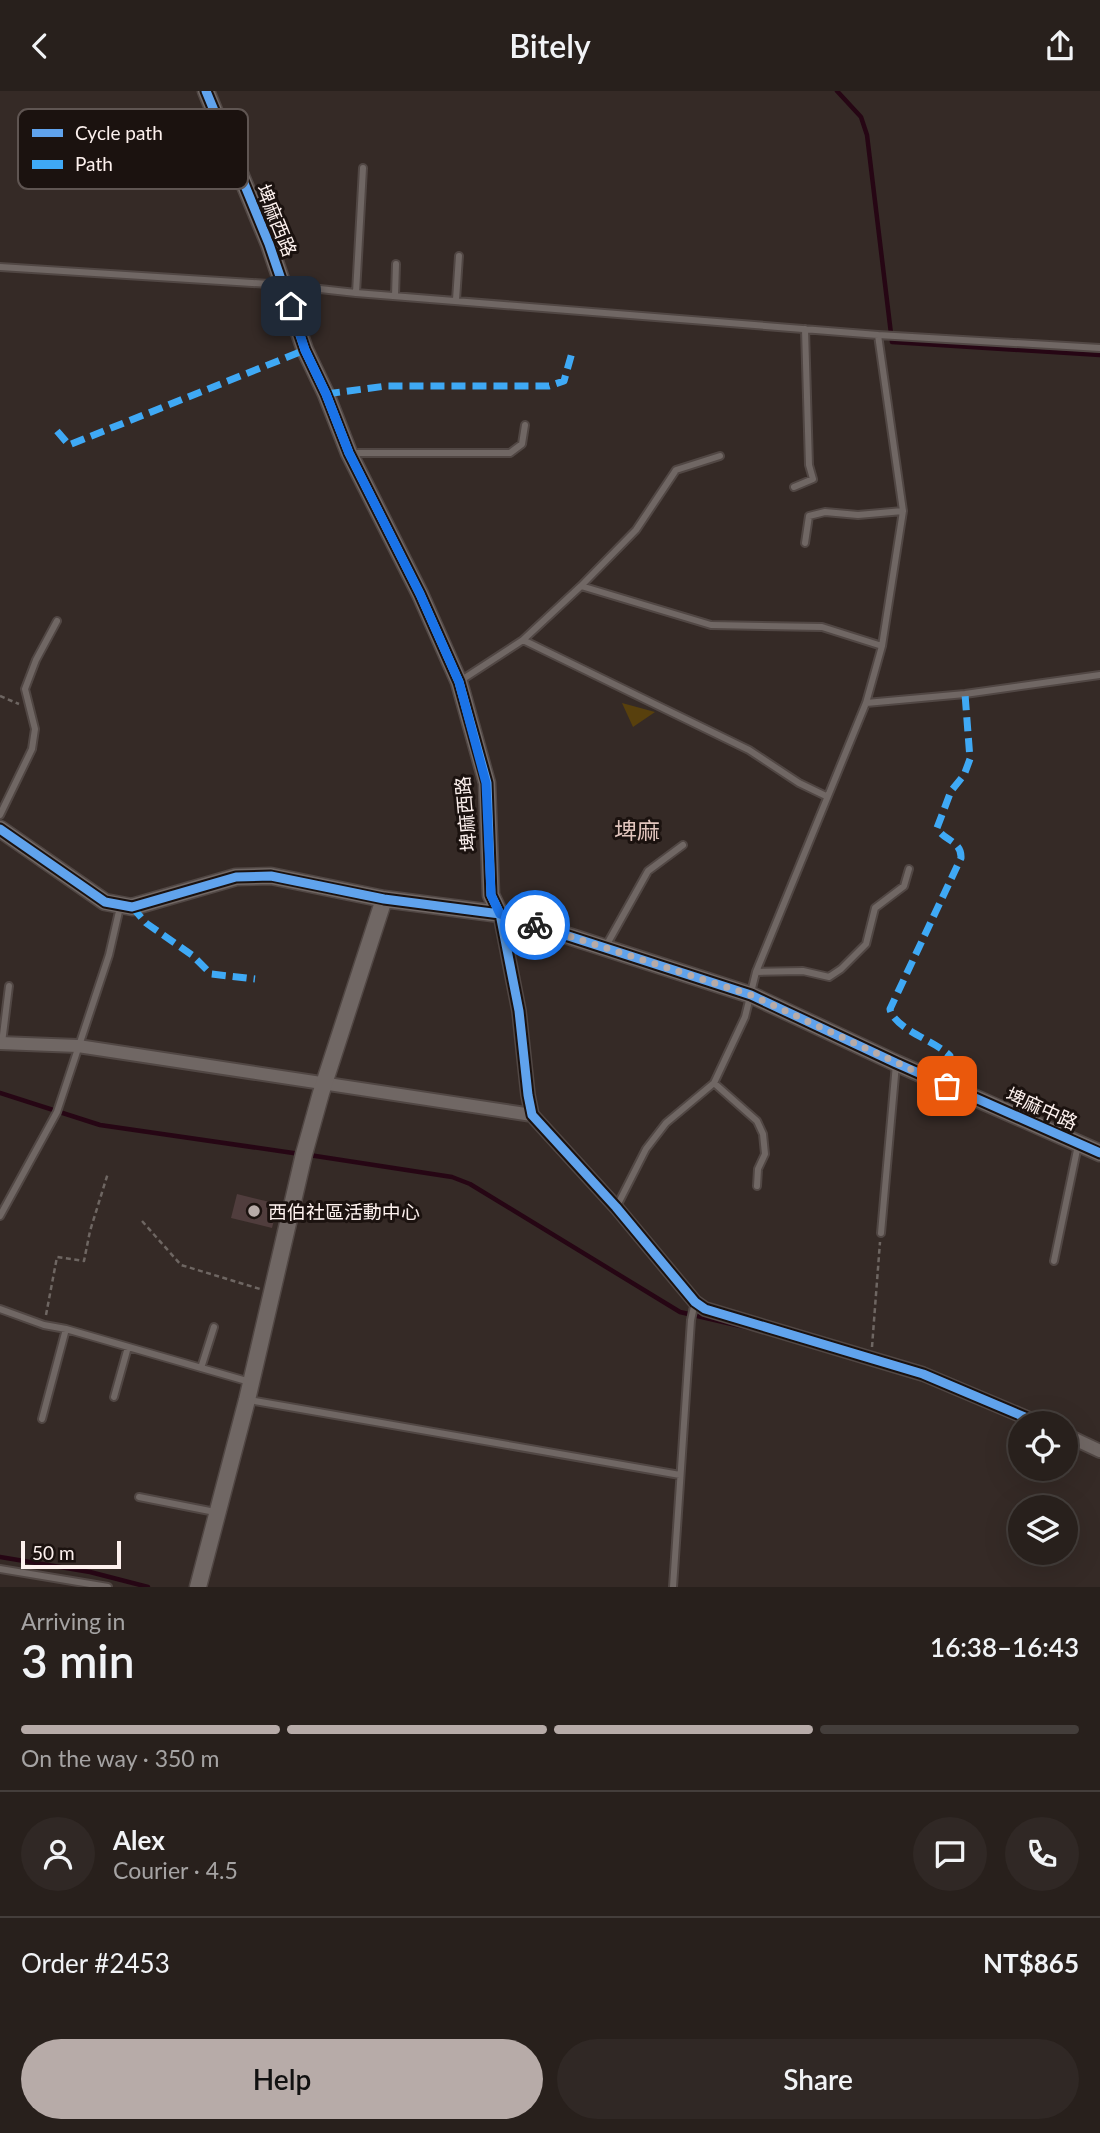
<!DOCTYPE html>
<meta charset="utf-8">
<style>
body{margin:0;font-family:Lato,"Noto Sans TC",sans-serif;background:#302825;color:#f1f3f6;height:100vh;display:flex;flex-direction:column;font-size:26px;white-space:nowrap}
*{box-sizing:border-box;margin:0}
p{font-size:23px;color:#a5a3a3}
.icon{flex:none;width:38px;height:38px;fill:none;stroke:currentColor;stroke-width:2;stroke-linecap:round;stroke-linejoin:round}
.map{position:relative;height:1496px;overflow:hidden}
.side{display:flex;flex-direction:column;background:#28201c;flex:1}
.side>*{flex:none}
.fabs{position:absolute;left:1008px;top:1320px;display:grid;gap:14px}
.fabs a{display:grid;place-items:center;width:70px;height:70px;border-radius:50%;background:#28201c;box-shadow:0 7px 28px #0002,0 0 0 2px #443e3b;font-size:35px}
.scale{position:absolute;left:21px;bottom:18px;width:100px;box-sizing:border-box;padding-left:7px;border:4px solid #fdf1ee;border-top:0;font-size:19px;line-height:24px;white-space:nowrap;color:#fdf1ee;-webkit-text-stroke:5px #1b120f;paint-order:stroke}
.pin{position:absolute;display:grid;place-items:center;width:60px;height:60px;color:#fff;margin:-30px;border-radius:14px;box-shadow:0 4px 10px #0006}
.courier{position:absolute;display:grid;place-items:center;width:70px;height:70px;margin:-35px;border:5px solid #1a73e8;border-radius:50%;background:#fff;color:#222;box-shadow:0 2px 9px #0007}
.overview em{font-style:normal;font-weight:600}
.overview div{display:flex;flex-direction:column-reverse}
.overview{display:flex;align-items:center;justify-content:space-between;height:119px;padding:0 21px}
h1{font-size:46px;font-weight:600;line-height:52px}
.bar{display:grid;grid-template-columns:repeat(4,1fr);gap:10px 7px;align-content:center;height:84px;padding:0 21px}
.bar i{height:9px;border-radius:5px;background:#443e3b}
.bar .current{background:#b7aba8}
.bar p{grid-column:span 4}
.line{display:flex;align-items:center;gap:18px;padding:0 21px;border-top:2px solid #443e3b}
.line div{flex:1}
.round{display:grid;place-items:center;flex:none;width:74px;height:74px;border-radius:37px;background:#302825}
.action{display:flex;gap:14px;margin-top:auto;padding:14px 21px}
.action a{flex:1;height:80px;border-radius:42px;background:#b7aba8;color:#111;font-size:28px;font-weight:600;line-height:80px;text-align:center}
.action a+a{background:#302825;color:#f1f3f6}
header{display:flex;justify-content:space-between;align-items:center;height:91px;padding:0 21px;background:#28201c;font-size:32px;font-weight:600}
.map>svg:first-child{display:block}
</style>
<header><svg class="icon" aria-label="back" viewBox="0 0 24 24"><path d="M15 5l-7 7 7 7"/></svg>Bitely<svg class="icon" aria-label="share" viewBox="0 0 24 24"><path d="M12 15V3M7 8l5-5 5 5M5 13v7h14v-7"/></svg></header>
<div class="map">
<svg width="1100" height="1496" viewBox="0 0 1100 1496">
<rect width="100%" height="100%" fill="#352a26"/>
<path fill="#58400d" d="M622,612L655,621L633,636Z"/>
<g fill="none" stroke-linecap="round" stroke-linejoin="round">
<path stroke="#260614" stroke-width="4.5" d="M837,0L861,26L867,44L892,251L1100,264
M0,1002L100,1034L300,1063
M309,1064L452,1086L470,1093L680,1221L749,1237
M0,1466L90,1481L148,1496"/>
</g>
<path fill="#503d3d" d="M237,1103L278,1113L272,1137L231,1127Z"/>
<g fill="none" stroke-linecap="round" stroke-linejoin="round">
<defs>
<path id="service" d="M0,176L284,194L356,202L878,244L1100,257
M356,202L363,77
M395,205L396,173
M456,209L459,165
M350,362H510L522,353L525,334
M794,396L813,388L809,374L805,238
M805,452L809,425L825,421L858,424L903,420
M581,495L636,439L676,379L720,365
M523,549L749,659L799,692L826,705
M460,590L523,549L581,495L711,534L822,536L882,555
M866,612L965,603L1100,584
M0,724L32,658L35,638L25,598L36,569L57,530
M606,855L648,780L683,754
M756,881L803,880L829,886L841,878L866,853L875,817L904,795L909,778
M2,952L9,895
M714,992L757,1030L763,1043L765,1063L758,1078L757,1095
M617,1115L646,1058L666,1032L714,992L745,926L756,881L866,612L882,555L903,420L878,244
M0,1125L57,1021L109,864L120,816
M881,1142L896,973
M1054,1170L1078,1054
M0,1218L44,1234L66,1238L250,1291
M201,1277L214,1236
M114,1306L128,1256
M249,1309L680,1384
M42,1328L66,1238
M139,1406L215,1421
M0,1478L108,1496
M673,1496L691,1229L695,1211"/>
<path id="minor" d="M500,823L519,920L528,1004L532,1024L616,1116L695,1211L705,1218L923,1283L1039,1332
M0,952L78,955L532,1024
M1066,1344L1100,1360"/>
<path id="tertiary" d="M206,0L269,153L305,259L326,303L349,362L420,503L459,591L487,692L491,804L500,823
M0,738L105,811L132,816L236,786L271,785L384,808L500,823L751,904L896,972L1100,1062
M198,1496L247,1309L304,1063L321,1002L384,808"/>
</defs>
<use href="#service" stroke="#514744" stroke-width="10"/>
<use href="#minor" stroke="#514744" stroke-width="16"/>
<use href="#tertiary" stroke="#514744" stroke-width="19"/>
<path stroke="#6e6662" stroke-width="2.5" stroke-dasharray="5 3.5" stroke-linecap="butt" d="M0,605L19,613
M142,1130L181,1174L260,1198
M46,1224L57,1166L84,1170L90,1140L108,1082
M872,1256L880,1151"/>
<use href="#service" stroke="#706764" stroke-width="6"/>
<use href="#minor" stroke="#706764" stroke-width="12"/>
<use href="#tertiary" stroke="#706764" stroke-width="16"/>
<path stroke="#3fa9f5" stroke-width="7" stroke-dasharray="14 7" stroke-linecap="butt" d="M326,303L386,295H549L564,290L573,258
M57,340L69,354L305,259
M132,816L146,832L192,864L211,883L255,888
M947,995L950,965C936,950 894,938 890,918L961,767C962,750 944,750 937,737L951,700L964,684L970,668L965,603"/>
<defs>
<path id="cycleway" d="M206,0L269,153L305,259L326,303L349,362L420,503L459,591L487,692L491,804L500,823L519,920L528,1004L532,1024L616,1116L695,1211L705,1218L923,1283L1039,1332
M0,738L105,811L132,816L236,786L271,785L384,808L500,823L751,904L896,972L1100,1062"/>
</defs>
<use href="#cycleway" stroke="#1b120f" stroke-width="13"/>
<use href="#cycleway" stroke="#60a3ed" stroke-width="9"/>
</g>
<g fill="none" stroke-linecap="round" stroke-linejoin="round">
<path stroke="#b7aba8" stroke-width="7" stroke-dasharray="0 12.6" d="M535,834L751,904L947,995"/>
<path stroke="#1a73e8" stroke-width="9" d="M291,215L305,259L326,303L349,362L420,503L459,591L486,692L491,804L500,823L535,834"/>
</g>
<circle fill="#b7aba8" stroke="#1b120f" stroke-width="2.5" cx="254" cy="1120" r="7"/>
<g text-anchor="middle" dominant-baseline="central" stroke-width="6" stroke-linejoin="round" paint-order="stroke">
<g font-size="19" fill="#fdf1ee" stroke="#1b120f">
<text transform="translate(277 129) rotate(68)">埤麻西路</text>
<text transform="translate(465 723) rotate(-95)">埤麻西路</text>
<text transform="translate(1042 1017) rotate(24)">埤麻中路</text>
</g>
<g font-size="19" fill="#fdf1ee" stroke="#1b120f" text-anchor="start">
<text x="268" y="1120">西伯社區活動中心</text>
</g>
<g font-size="23" fill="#e2c5bd" stroke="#1b120f">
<text x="637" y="739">埤麻</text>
</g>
</g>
<rect x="18" y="18" width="230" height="80" rx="10" fill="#1b120f" stroke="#5f5552" stroke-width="2"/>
<rect x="32" y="38" width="31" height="8" fill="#60a3ed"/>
<rect x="32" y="69" width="31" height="9" fill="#3fa9f5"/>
<g font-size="19" fill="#fdf1ee">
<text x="75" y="49">Cycle path</text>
<text x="75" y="80">Path</text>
</g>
</svg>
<div class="fabs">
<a><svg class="icon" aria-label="locate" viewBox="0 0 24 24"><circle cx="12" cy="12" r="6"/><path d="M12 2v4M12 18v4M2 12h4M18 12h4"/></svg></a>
<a><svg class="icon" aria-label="layers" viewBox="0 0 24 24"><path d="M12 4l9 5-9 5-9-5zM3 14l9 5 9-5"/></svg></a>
</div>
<div class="scale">50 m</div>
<div class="pin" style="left:947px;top:995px;background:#ea580c"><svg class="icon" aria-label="bag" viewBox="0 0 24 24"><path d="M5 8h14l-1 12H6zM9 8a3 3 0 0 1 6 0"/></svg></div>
<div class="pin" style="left:291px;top:215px;background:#1f2937"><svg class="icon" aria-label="home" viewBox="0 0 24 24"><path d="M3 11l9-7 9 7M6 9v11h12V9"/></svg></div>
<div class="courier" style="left:535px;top:834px"><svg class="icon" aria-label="bike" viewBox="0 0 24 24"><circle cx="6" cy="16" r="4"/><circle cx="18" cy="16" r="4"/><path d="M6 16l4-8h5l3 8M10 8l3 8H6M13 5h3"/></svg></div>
</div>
<section class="side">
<div class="overview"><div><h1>3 min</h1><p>Arriving in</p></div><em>16:38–16:43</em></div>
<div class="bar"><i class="current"></i><i class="current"></i><i class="current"></i><i></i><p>On the way · 350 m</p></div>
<div class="line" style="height:126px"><a class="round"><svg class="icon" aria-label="person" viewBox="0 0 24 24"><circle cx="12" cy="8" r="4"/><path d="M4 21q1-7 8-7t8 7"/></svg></a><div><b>Alex</b><p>Courier · 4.5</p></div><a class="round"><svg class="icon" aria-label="chat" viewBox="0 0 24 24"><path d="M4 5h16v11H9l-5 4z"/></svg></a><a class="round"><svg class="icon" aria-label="phone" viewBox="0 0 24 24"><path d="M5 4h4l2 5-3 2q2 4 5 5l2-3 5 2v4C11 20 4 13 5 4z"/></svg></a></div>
<div class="line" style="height:91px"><div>Order #2453</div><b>NT$865</b></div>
<div class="action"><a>Help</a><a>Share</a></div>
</section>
